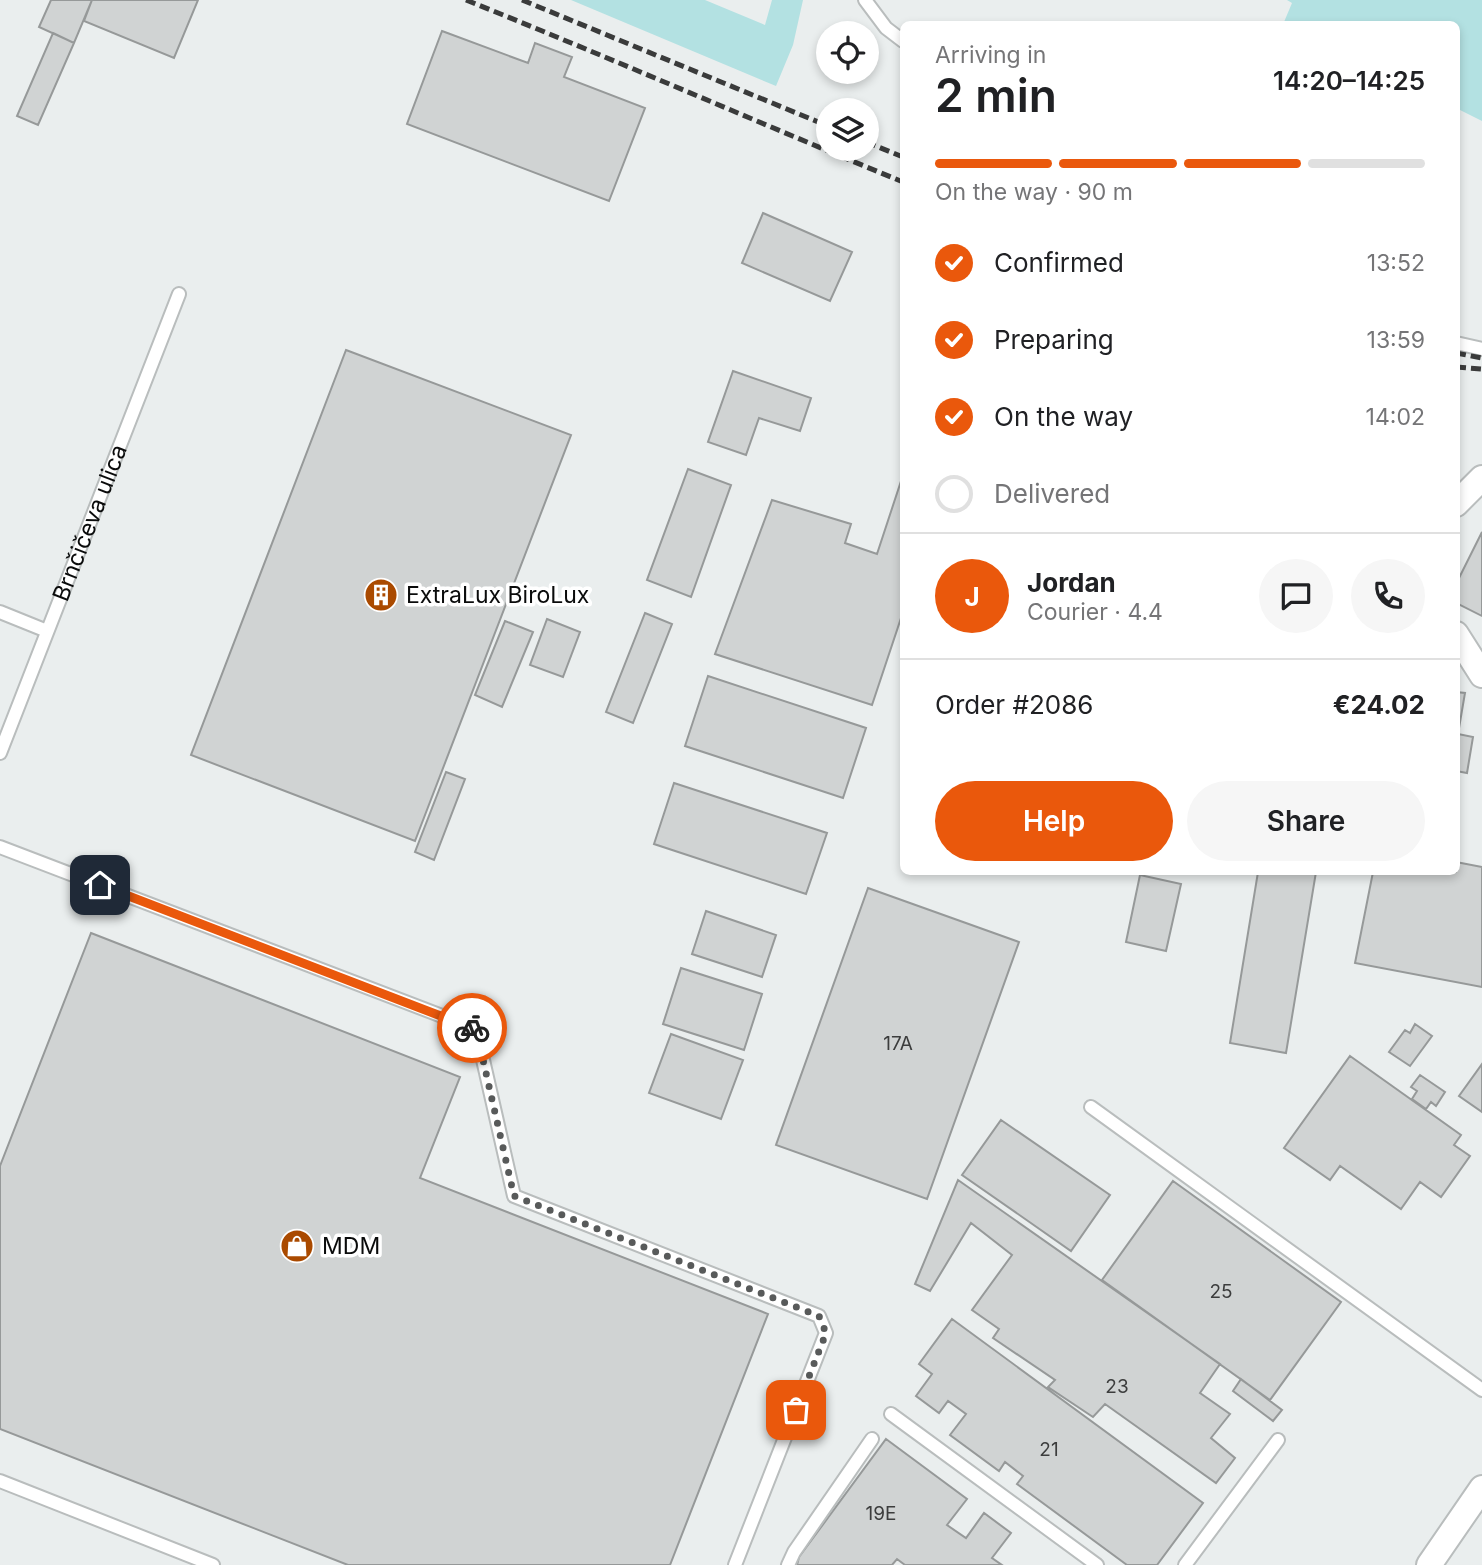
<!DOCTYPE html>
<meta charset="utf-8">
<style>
body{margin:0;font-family:Inter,sans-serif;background:#f6f6f6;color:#202124;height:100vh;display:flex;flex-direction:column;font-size:26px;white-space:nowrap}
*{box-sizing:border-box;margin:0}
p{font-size:23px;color:#757577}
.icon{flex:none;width:38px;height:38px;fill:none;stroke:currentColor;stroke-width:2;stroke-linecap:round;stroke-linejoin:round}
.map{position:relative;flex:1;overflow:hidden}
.details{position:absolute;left:900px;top:21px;width:560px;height:854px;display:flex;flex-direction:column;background:#fff;border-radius:10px;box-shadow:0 4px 10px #0003}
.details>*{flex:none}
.buttons{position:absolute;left:816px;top:21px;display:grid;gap:14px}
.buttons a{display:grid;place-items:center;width:63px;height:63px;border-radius:50%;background:#fff;box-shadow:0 4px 10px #0003;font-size:35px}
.pin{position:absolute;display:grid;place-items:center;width:60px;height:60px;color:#fff;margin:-30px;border-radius:14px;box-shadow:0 4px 10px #0006}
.courier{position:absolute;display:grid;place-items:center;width:70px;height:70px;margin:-35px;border:5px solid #ea580c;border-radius:50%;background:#fff;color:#222;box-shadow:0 2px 9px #0007}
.headline em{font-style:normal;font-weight:600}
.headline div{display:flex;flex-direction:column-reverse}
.headline{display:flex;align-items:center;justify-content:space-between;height:119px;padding:0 35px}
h1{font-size:46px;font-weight:600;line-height:52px}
.bar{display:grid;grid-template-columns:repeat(4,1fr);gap:10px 7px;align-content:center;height:84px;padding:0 35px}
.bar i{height:9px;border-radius:5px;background:#e0e0e0}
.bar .active{background:#ea580c}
.bar p{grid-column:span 4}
.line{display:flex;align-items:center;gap:18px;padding:0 35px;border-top:2px solid #e0e0e0}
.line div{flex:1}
.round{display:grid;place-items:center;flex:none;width:74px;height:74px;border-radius:37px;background:#f6f6f6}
ol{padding:0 35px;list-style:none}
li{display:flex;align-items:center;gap:21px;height:77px}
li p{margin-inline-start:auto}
li .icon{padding:7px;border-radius:50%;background:#ea580c;color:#fff;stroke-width:4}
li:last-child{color:#757577}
li i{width:38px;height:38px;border:4px solid #e0e0e0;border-radius:50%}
.button{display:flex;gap:14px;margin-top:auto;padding:14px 35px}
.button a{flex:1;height:80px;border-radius:42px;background:#ea580c;color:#fff;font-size:28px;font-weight:600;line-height:80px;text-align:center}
.button a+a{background:#f6f6f6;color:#202124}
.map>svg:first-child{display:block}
</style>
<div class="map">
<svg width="1482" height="1565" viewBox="0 0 1482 1565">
<rect width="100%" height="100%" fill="#eaeeee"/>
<path fill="#b3e1e2" d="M571,0H705L765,25L772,0H803L793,45L776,86Z
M1287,0H1482V121L1456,108V24H1290L1284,22L1292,3Z"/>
<path fill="#d0d3d3" stroke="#969999" stroke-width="2" d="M51,0H92L74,43L39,27Z
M92,0H198L174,58L84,21Z
M442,31L528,63L535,43L572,57L564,77L645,108L609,201L407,124Z
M53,33L74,43L38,125L17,116Z
M763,213L852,252L830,301L742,263Z
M346,350L571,435L415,841L191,755Z
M733,371L811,398L800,431L759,418L746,455L708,442Z
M688,469L731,485L691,597L647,580Z
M903,475V612L872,705L715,654L772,500L851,524L845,543L877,554Z
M1482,532V616L1456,603V584Z
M645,613L672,624L633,723L606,712Z
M547,619L580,632L563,677L530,665Z
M505,621L533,632L502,707L475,695Z
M708,676L866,728L843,798L685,746Z
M1456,692L1465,693L1458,734L1473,737L1467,773L1456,771Z
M446,772L465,779L434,860L415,852Z
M674,783L827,833L806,894L654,844Z
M1456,862L1482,867V987L1355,963L1373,872H1456Z
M1258,872H1316L1286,1053L1230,1043Z
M1140,875L1181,884L1166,951L1126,942Z
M868,888L1019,942L927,1199L776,1145Z
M706,911L776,935L762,977L692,954Z
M91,933L460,1077L420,1178L768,1314L670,1565H348L0,1429V1166Z
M681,968L762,994L744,1050L663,1024Z
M1415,1024L1432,1036L1410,1066L1389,1052L1405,1030L1410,1033Z
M671,1034L743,1060L721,1119L649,1093Z
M1350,1056L1461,1135L1454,1145L1470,1156L1441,1197L1420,1182L1401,1209L1340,1166L1330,1180L1284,1148Z
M1482,1064V1112L1459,1096Z
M1420,1075L1445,1092L1436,1106L1431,1102L1426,1109L1412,1099L1417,1091L1411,1087Z
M1001,1120L1110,1195L1071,1251L962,1175Z
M958,1180L1220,1364L1200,1393L1230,1414L1211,1438L1235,1458L1216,1483L1105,1404L1093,1417L1048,1387L1055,1380L993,1338L999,1329L972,1310L1012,1255L971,1223L930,1291L915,1284Z
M1173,1181L1341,1302L1270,1400L1102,1280Z
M952,1319L1203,1503L1157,1565H1127L1017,1484L1023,1476L1005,1462L999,1471L950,1435L966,1414L948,1401L939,1413L916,1396L932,1374L919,1364Z
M1241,1379L1282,1410L1273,1421L1233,1391Z
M886,1439L967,1499L947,1525L966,1538L984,1513L1011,1533L992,1558L1002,1565H905L897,1559L892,1565H797L799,1557Z"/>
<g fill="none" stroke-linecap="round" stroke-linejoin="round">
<defs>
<g id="lane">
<path d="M865,0L886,28L903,41"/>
<path d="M1456,343L1482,349"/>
<path d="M0,612L47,631"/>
<path id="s1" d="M0,753L179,294"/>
<path d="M0,847L476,1029L514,1196L819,1316L826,1333L735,1565"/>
<path d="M1091,1107L1482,1390"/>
<path d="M891,1414L1097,1565"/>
<path d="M0,1481L213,1565"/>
<path d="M788,1565L794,1552L872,1439"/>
<path d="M1185,1565L1278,1440"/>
</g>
<path id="street" d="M1456,504L1482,478
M1456,634L1482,675
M1429,1565L1482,1488"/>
</defs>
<use href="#lane" stroke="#b9bdbd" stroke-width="16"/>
<use href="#street" stroke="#b9bdbd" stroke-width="28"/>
<use href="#lane" stroke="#fff" stroke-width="12"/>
<use href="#street" stroke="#fff" stroke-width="24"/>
<path stroke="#3a3b3b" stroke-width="5" stroke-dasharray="10 5" stroke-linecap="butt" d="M466,0C613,59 757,122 903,182
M522,0L828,126
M866,142L903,157
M1456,353L1482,358
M1456,367L1482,369"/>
</g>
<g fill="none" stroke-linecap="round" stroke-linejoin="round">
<path stroke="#585a5a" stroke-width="7" stroke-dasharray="0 12.6" d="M472,1028L476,1029L514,1196L819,1316L826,1333L796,1410"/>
<path stroke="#ea580c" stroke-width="9" d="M100,885L472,1028"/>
</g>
<defs>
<symbol id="building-disc" viewBox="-11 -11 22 22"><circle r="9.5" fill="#aa4a00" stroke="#fff"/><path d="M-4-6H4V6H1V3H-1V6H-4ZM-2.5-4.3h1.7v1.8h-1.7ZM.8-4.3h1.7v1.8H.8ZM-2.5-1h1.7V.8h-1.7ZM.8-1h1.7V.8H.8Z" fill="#fff"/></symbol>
<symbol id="shop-disc" viewBox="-11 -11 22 22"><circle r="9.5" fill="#aa4a00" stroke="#fff"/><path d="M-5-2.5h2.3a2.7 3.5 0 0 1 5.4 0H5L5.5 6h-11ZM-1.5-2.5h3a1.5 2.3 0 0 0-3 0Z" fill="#fff"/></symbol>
</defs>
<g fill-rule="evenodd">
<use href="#building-disc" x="362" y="576" width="38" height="38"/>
<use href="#shop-disc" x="278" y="1227" width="38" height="38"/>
</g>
<g text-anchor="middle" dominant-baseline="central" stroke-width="7" stroke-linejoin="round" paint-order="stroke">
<g font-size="19" fill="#3c3d3d">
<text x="898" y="1043">17A</text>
<text x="1221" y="1291">25</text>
<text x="1117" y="1386">23</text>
<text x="1049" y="1449">21</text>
<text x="881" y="1513">19E</text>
</g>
<g font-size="23" fill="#0a0b0b" stroke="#fff">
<text stroke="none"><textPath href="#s1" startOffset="247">Brnčičeva ulica</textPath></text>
</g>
<g font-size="23" fill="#0a0b0b" stroke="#fff" text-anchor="start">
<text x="406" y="595">ExtraLux BiroLux</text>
<text x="322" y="1246">MDM</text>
</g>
</g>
</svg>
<div class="buttons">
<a><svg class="icon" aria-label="locate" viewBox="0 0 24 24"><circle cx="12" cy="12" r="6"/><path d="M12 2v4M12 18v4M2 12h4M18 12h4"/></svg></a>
<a><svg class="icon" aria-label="layers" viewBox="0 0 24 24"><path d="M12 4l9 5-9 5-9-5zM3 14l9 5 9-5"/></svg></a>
</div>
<div class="pin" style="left:796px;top:1410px;background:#ea580c"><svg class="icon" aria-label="bag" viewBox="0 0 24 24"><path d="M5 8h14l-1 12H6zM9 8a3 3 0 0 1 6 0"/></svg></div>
<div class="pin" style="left:100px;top:885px;background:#1f2937"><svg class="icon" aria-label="home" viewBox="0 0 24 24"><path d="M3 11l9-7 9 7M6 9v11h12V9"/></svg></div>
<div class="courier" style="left:472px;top:1028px"><svg class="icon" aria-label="bike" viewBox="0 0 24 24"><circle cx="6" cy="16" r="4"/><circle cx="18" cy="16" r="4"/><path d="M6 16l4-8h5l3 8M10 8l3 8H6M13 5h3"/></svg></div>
<section class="details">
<div class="headline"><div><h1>2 min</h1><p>Arriving in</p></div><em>14:20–14:25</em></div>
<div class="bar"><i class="active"></i><i class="active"></i><i class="active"></i><i></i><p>On the way · 90 m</p></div>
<ol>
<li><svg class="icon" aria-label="check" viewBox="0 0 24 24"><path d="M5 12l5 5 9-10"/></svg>Confirmed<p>13:52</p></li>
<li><svg class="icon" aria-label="check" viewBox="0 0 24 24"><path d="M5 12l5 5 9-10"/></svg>Preparing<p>13:59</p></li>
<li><svg class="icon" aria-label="check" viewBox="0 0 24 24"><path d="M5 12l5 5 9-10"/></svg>On the way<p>14:02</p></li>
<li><i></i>Delivered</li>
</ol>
<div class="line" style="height:126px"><b class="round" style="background:#ea580c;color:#fff">J</b><div><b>Jordan</b><p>Courier · 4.4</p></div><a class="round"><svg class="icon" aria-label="chat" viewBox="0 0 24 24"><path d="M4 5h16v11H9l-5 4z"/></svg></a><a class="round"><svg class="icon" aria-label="phone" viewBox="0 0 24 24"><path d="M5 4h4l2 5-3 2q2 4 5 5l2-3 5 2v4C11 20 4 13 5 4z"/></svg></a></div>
<div class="line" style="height:91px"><div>Order #2086</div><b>€24.02</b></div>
<div class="button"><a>Help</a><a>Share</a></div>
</section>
</div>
